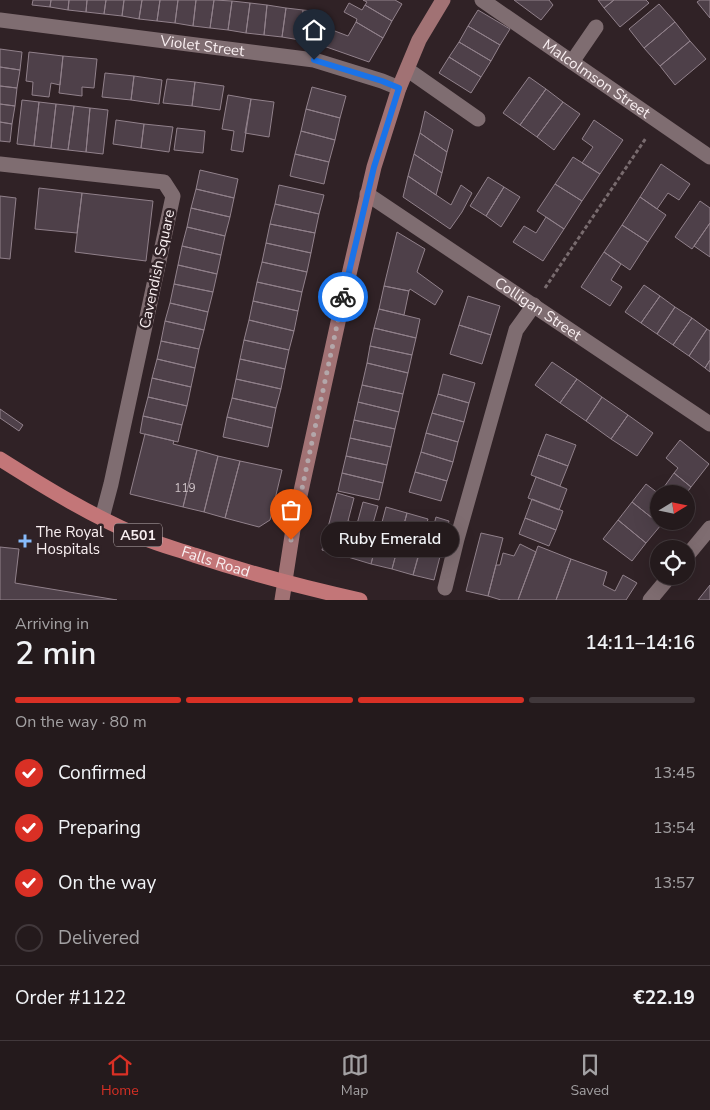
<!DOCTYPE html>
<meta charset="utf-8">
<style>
body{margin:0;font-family:"Nunito Sans",sans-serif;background:#302729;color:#f1f3f6;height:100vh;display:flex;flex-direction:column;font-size:19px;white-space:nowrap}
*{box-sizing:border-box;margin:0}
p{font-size:16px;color:#a3a1a3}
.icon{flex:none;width:28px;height:28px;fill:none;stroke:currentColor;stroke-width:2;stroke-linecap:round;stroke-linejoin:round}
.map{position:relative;height:600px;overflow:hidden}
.side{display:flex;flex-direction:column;background:#241a1c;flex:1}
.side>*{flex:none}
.needle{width:32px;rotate:80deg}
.fabs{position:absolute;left:650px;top:485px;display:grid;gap:10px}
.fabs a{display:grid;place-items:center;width:45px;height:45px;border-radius:50%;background:#241a1c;box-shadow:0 5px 20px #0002,0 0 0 1px #41383b;font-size:25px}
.pin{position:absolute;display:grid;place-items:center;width:42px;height:42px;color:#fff;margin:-51px -21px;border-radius:50% 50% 50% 0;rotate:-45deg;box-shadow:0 0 5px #0007}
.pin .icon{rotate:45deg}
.courier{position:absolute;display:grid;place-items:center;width:50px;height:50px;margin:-25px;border:4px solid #1a73e8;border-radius:50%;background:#fff;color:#222;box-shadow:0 1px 6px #0007}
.bubble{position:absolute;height:35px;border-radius:18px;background:#241a1c;box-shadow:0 5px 20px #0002,0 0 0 1px #41383b;font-size:16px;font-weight:600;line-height:35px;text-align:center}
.headline em{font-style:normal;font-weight:600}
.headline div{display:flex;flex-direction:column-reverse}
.headline{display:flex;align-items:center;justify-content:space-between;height:85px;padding:0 15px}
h1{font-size:32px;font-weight:600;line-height:38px}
.bar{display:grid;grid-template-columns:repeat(4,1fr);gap:8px 5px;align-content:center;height:60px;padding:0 15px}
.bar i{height:6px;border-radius:4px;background:#41383b}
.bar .on{background:#d93025}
.bar p{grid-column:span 4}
.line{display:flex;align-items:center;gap:12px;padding:0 15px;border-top:1px solid #41383b}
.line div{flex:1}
ol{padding:0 15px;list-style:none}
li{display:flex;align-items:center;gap:15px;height:55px}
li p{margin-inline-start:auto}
li .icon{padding:5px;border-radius:50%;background:#d93025;color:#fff;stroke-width:4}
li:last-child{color:#a3a1a3}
li i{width:28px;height:28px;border:2px solid #41383b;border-radius:50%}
.menu{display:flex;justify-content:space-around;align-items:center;height:70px;border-top:1px solid #41383b;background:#241a1c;font-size:14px;color:#a3a1a3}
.menu a{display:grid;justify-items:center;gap:2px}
.menu .on{color:#d93025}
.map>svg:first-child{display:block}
</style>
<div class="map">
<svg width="710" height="600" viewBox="0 0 710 600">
<rect width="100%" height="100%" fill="#302226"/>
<path fill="#4e4049" stroke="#91818b" d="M33,0H51L50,7L32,5Z
M51,0H69L68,10L50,7Z
M69,0H87L86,12L68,10Z
M87,0H106L104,14L86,12Z
M106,0H124L122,16L104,14Z
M124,0H142L139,19L122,16Z
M142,0H160L157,21L139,19Z
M160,0H178L175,23L157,21Z
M178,0H196L193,26L175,23Z
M196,0H214L210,28L193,26Z
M214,0L232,1L228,30L210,28Z
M363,0H395L402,4L392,21L365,5L367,2Z
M514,0H549L553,5L541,20Z
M598,0H614L604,8Z
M614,0H646L649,3L620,27L604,8Z
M700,0H710V18L697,2Z
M232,1L250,3L246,33L228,30Z
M250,3L267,5L264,35L246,33Z
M349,3L362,10L365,5L392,21L383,38L356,22L357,19L344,12Z
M659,4L675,22L644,48L629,29Z
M267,5L286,8L282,37L264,35Z
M286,8L303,10L300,40L282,37Z
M303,10L321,12L318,42L300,40Z
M478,10L510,29L500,45L468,26Z
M356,22L383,38L369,62L318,44L327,28L348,36Z
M675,22L690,41L660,66L644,48Z
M468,26L500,45L491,61L459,42Z
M690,41L706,59L675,85L660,66Z
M459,42L491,61L481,77L449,57Z
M0,49L22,52L20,70L0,67Z
M29,52L63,56L60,85L51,83L49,97L32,95L33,82L26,81Z
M63,56L97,59L94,88L82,87V96L59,93Z
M449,57L481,77L471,93L439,73Z
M0,67L20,70L17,88L0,86Z
M105,73L134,76L131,100L102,97Z
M134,76L162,80L159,104L131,100Z
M529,77L546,89L520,125L503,113Z
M167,79L195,82L192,106L163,103Z
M195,82L224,86L220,110L192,106Z
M0,86L17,88L15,106L0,104Z
M312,87L346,96L340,118L306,109Z
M546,89L563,102L537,137L520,125Z
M228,95L251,99L243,152L231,150L234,131L222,129Z
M251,99L274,102L269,137L245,133Z
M22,100L39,102L34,146L17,144Z
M39,102L56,104L51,148L34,146Z
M563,102L580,114L554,150L537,137Z
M0,104L15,106L12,124L0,122Z
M56,104L74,106L68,150L51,148Z
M74,106L90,108L86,152L68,150Z
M90,108L108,110L103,154L86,152Z
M306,109L340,118L335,140L301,131Z
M425,111L453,130L447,152L420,133Z
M116,120L144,124L141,148L113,144Z
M594,120L623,140L600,174L582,163L593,147L582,139Z
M0,122L12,124L10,142L0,141Z
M144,124L173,127L169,152L141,148Z
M177,128L205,131L203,153L174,150Z
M301,131L335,140L329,162L295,154Z
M420,133L447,152L442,173L414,154Z
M295,154L329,162L324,184L290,176Z
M414,154L442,173L436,195L408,176Z
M573,157L600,174L582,201L555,184Z
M661,164L690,184L679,200L668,193L657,209L640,197Z
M200,170L238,179L234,198L196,189Z
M408,176L451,205L461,185L472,193L462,212L450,229L403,197Z
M488,177L504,187L486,216L470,206Z
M555,184L582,201L564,229L537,211Z
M279,185L324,195L319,214L275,204Z
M504,187L520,197L501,227L486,216Z
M39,188L82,193L77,233L35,229Z
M196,189L234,198L230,217L191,208Z
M82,193L153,201L146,261L75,252Z
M0,196L16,198L10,259L0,258Z
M640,197L666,215L648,242L622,225Z
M700,201L710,208V223L692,249L675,237Z
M275,204L319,214L315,233L270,224Z
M191,208L230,217L225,236L187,227Z
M546,217L564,229L543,261L513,242L524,226L536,233Z
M710,223V257L694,246Z
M270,224L315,233L311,253L266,243Z
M622,225L648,242L630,270L604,252Z
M187,227L225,236L221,255L182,246Z
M397,232L425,249L417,272L443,291L435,305L410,289L409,291L384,286Z
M266,243L311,253L307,272L262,262Z
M182,246L221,255L217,274L178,265Z
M604,252L621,264L611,280L622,287L610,306L581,287Z
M262,262L307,272L302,292L257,282Z
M178,265L217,274L213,292L174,284Z
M257,282L302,292L298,311L253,301Z
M174,284L213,292L208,312L170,303Z
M644,285L660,296L641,323L625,312Z
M384,286L409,291L404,315L379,309Z
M468,296L500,306L491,335L459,325Z
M660,296L675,307L657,334L641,323Z
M253,301L298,311L294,331L249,320Z
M170,303L208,312L204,330L165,321Z
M675,307L692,318L673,345L657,334Z
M379,309L420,319L416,338L374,328Z
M692,318L707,329L689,356L673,345Z
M249,320L294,331L289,350L244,340Z
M165,321L204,330L199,349L161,341Z
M459,325L491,335L482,364L450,354Z
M374,328L416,338L412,355L370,346Z
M707,329L710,331V360L705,368L689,356Z
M244,340L289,350L285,369L240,359Z
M161,341L199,349L195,368L157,359Z
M370,346L412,355L408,373L367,363Z
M157,359L195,368L191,387L152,378Z
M240,359L285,369L281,389L236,379Z
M710,360V372L705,368Z
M552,362L577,379L560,403L535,385Z
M367,363L408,373L403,394L362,385Z
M443,374L475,383L469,403L438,394Z
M152,378L191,387L187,406L148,397Z
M236,379L281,389L276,408L232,398Z
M577,379L602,397L586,421L560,403Z
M362,385L403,394L399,412L358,402Z
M438,394L469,403L464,422L432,413Z
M148,397L187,406L182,425L143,416Z
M602,397L628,415L611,439L586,421Z
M232,398L276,408L272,428L227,417Z
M358,402L399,412L395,429L354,420Z
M0,409L23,425L19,431L0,418Z
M432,413L464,422L458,442L426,433Z
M628,415L653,433L637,456L611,439Z
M143,416L182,425L178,442L140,433Z
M227,417L272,428L268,447L223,437Z
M354,420L395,429L391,447L350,438Z
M426,433L458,442L453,462L421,452Z
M145,434L174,441L173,444L197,450L183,507L130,494Z
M546,434L576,445L568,466L538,455Z
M350,438L391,447L387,465L346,456Z
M680,440L709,464L691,487L674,473L678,468L666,458Z
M197,450L218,456L204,512L183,507Z
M421,452L453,462L447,481L415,472Z
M538,455L568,466L560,486L531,475Z
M218,456L240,461L225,518L204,512Z
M346,456L387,465L383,483L342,473Z
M240,461L282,470L270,520L259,527L225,518Z
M415,472L447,481L441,501L409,492Z
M342,473L383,483L379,500L338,491Z
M674,473L691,487L686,494H659Z
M536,477L567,489L559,510L528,498Z
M646,484L659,494V521H664L661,525L632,502Z
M337,493L354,498L348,521L357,523L348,557L322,550Z
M532,499L563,511L556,530L525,518Z
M363,502L378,506L372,527L380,529L371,564L348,557Z
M632,502L661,525L646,543L618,520Z
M386,507L407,513L392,569L371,564Z
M407,513L428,519L413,575L392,569Z
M436,517L449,521L434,580L413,575L423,541L429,543Z
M525,518L556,530L549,546L519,534Z
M618,520L646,543L632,561L603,539Z
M481,533L503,538L488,596L466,591Z
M520,544L536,552L518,600H501L488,596L496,565H500L503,553L514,556Z
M538,546L571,559L556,600H518Z
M0,547L19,549L15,583L117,600H0Z
M571,559L607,572L603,585L615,591L623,575L637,583L626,600H556Z
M710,585V600H698Z"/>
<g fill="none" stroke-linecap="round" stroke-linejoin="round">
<path stroke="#786b6e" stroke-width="3" stroke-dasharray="4 2.5" stroke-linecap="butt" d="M545,288L646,138"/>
<path stroke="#7f6d71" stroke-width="15" d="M572,62L596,27"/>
<g stroke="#7f6d71" stroke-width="15">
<path id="s1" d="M482,0L710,157"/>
<path id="s2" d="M0,20L314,60L382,81L399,88"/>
<path d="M408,70L478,119"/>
<path d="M0,164L164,182L173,196L111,484L102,518"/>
<path id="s3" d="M367,194L710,424"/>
<path d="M686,557L710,528"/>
<path d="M445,588L457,539L516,330L534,305"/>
<path d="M650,600L670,576"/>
</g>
<path stroke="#a17274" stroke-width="15" d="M282,600L294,523L340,313L374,167L399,88L419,40L443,0"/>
<path stroke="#c37678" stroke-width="15" id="s4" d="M0,459C46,488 93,517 144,538C160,545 177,549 194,555C249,573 304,588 360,600"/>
</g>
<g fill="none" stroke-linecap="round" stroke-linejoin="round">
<path stroke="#b3a7aa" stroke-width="5" stroke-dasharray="0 9" d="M291,540L343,297"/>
<path stroke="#1a73e8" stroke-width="6" d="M314,60L382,81L399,88L374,167L343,297"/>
</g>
<path fill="#87bbfb" stroke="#302226" stroke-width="2" d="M22.5 533.5h5v5h5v5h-5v5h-5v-5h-5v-5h5z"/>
<g text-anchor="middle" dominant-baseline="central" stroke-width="5" stroke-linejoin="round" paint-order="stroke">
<g font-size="12" fill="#cec3c7">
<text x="185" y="488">119</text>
</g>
<rect fill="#302226" stroke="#bdb2b4" stroke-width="1" x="114" y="523.5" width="48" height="23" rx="4"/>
<g font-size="14" font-weight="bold" fill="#f9eff1">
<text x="138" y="535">A501</text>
</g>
<g font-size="15" fill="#f9eff1" stroke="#302226">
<text stroke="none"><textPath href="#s2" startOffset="204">Violet Street</textPath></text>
<text stroke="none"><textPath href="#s1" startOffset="139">Malcolmson Street</textPath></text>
<text transform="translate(157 269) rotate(-78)">Cavendish Square</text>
<text stroke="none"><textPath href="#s3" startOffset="206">Colligan Street</textPath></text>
<text stroke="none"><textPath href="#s4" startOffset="240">Falls Road</textPath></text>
</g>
<g font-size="15" fill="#f9eff1" stroke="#302226" text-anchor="start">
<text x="36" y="532">The Royal<tspan x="36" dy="17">Hospitals</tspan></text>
</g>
</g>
</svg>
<div class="fabs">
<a><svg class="needle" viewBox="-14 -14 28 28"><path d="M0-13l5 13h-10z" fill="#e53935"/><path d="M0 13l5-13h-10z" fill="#a3a1a3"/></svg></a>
<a><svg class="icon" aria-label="locate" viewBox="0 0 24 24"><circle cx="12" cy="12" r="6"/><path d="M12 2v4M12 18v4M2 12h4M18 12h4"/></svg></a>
</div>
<div class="pin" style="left:291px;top:540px;background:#ea580c"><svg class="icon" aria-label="bag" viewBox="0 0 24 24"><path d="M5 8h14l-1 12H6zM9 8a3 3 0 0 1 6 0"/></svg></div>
<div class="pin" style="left:314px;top:60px;background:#1f2937"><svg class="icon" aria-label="home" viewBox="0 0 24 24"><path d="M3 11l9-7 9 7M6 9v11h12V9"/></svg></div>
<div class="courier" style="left:343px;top:297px"><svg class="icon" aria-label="bike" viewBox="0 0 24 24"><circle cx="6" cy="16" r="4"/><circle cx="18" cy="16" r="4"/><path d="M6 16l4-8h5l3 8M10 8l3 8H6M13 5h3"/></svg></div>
<div class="bubble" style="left:321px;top:522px;width:138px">Ruby Emerald</div>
</div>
<section class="side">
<div class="headline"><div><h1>2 min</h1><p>Arriving in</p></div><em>14:11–14:16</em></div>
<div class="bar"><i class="on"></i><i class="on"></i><i class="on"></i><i></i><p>On the way · 80 m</p></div>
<ol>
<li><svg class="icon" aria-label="check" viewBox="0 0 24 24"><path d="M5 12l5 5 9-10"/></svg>Confirmed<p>13:45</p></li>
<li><svg class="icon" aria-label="check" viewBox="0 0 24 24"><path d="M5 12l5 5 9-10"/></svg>Preparing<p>13:54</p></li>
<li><svg class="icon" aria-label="check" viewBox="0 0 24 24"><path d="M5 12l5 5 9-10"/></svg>On the way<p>13:57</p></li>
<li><i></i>Delivered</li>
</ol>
<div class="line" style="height:65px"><div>Order #1122</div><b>€22.19</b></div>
</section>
<nav class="menu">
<a class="on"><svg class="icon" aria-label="home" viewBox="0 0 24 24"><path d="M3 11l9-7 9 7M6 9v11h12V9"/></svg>Home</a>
<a><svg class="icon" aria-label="map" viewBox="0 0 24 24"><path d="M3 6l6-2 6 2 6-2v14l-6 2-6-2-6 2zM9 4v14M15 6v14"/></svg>Map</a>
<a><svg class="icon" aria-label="saved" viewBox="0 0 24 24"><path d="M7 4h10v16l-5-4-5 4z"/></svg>Saved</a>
</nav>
